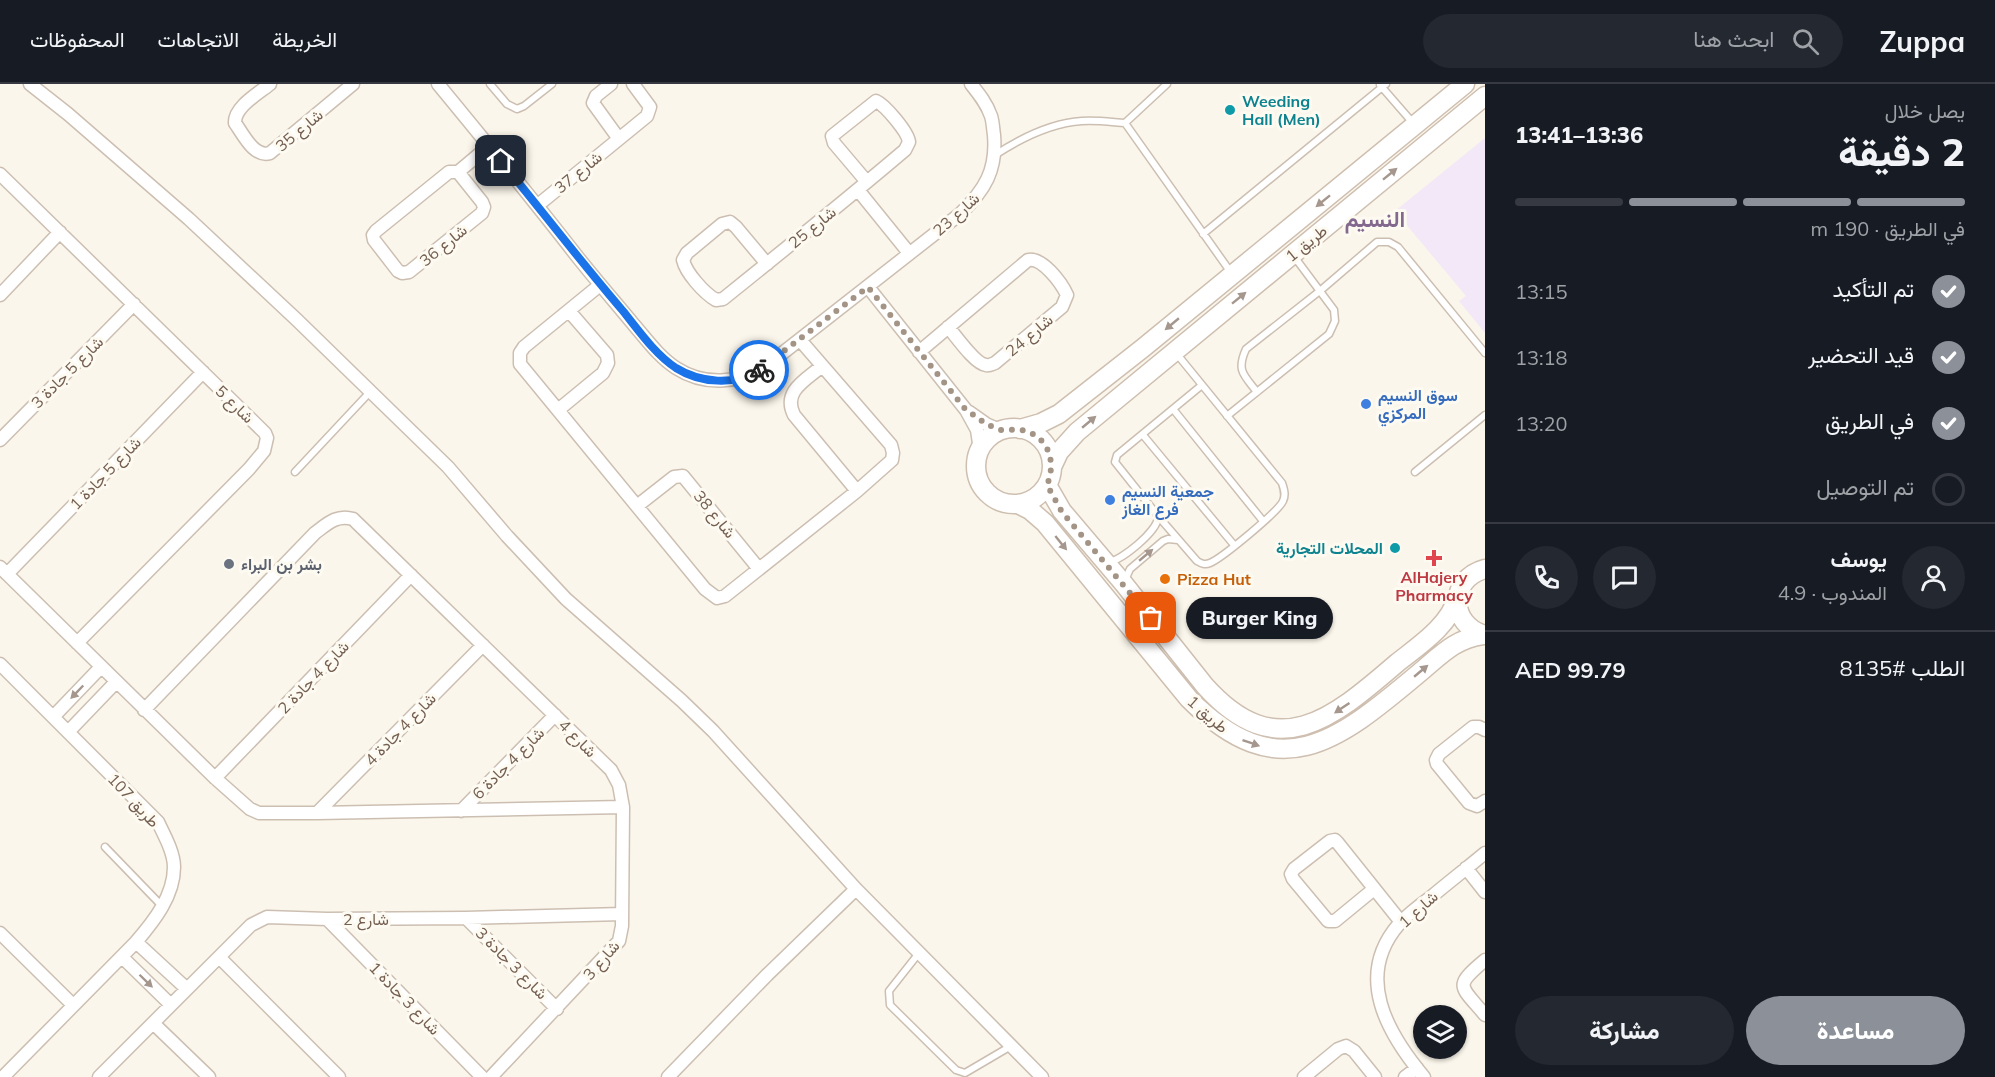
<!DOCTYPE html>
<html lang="ar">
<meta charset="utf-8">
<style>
body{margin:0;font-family:Mulish,Vazirmatn,sans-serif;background:#242831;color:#f1f3f6;direction:rtl;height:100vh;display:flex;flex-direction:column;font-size:22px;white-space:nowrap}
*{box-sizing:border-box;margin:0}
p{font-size:20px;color:#9ea1a6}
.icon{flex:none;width:33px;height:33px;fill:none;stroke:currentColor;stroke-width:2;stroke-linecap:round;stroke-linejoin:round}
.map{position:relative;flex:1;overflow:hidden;direction:ltr}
.side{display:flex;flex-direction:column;background:#171b24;width:510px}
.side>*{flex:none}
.buttons{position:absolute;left:1413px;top:921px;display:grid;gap:12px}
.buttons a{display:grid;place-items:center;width:54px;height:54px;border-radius:50%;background:#171b24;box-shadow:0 2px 4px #0004;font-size:30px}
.pin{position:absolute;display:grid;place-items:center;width:51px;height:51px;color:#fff;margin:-26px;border-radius:12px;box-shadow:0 3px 9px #0006}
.courier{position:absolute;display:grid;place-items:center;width:60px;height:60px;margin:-30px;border:4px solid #1a73e8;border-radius:50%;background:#fff;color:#222;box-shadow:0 2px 8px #0007}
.bubble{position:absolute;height:42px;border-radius:21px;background:#171b24;box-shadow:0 2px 4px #0004;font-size:20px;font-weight:800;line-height:42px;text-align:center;direction:rtl}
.headline em{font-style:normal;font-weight:800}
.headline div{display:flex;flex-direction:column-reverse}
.headline{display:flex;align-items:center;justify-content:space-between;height:102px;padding:0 30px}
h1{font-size:39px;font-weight:800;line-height:45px}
.bar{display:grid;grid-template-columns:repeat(4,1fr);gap:9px 6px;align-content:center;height:72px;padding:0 30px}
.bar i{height:8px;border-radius:4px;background:#363941}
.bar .current{background:#8c9099}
.bar p{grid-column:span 4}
.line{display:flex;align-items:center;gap:15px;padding:0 30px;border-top:2px solid #363941}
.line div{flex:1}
.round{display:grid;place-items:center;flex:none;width:63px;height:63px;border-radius:32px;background:#242831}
ol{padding:0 30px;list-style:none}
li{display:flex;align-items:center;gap:18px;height:66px}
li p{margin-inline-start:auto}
li .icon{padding:6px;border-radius:50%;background:#8c9099;color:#fff;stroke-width:4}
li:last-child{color:#9ea1a6}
li i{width:33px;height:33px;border:3px solid #363941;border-radius:50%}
.cta{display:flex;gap:12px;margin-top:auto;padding:12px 30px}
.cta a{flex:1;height:69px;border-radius:36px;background:#8c9099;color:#fff;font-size:24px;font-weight:800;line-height:69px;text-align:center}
.cta a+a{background:#242831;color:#f1f3f6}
header{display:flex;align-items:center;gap:36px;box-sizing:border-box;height:84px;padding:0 30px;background:#171b24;border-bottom:2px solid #363941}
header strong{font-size:28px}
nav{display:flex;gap:33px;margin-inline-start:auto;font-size:21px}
.search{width:420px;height:54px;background:#242831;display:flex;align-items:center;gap:15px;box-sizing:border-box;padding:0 21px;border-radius:33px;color:#9ea1a6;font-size:22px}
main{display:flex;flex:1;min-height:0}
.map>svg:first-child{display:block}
</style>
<header>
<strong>Zuppa</strong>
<div class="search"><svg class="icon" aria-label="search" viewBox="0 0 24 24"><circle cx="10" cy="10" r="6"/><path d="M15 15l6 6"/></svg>ابحث هنا</div>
<nav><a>الخريطة</a><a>الاتجاهات</a><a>المحفوظات</a></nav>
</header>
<main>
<section class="side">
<div class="headline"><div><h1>2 دقيقة</h1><p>يصل خلال</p></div><em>13:36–13:41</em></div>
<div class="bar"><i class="current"></i><i class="current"></i><i class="current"></i><i></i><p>في الطريق · 190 m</p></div>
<ol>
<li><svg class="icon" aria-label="check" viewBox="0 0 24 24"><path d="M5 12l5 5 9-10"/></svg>تم التأكيد<p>13:15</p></li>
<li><svg class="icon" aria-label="check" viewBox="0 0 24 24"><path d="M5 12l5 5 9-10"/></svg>قيد التحضير<p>13:18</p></li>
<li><svg class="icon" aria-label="check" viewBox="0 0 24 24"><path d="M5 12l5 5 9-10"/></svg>في الطريق<p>13:20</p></li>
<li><i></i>تم التوصيل</li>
</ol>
<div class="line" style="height:108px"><a class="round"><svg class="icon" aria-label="person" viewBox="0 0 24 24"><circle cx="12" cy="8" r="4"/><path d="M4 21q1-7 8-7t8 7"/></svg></a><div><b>يوسف</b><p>المندوب · 4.9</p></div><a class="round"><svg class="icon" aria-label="chat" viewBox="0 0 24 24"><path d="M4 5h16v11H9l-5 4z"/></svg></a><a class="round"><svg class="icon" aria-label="phone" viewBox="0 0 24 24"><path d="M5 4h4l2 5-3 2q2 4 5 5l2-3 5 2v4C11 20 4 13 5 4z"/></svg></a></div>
<div class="line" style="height:78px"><div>الطلب #8135</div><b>AED 99.79</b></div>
<div class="cta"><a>مساعدة</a><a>مشاركة</a></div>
</section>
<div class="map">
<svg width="1485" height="993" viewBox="0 0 1485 993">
<rect width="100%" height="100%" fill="#fbf6eb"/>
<path fill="#f3e8f7" d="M1485,54V249L1459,217L1466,212L1395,127Z"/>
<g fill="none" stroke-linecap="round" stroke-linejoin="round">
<defs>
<path id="lane" d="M490,0L507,20L517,25L524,22L552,0
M1167,0L1125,39L1232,190
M1380,1L1413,39
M995,71C1021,54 1050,39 1082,37C1096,36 1111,38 1125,39
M1203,150L1386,0
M1176,269L1282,399C1284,405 1286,411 1283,417C1278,428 1222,474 1210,479C1205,481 1202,480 1197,477L1158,432L1115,378L1117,371L1202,301
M1257,308C1244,291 1236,287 1246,265L1321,206L1377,158H1389L1398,163L1485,269
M1173,325L1263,437
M1227,332L1329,250L1335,237L1334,226L1293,171
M1143,351L1234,461
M295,388L370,308
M1415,388L1485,331
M1108,478C1121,477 1158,447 1158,433
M1125,496L1130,485L1163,457L1168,455L1178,456
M105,763L162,822
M919,869L889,907L890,921L956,986L965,989L1011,962"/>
<path id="street" d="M30,0L68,30L189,135L297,236L448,383L507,452L566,515L682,617L713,647L856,805L1042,993
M270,0C259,9 234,23 235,39C243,50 254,74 270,69L353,0
M438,0C485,57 531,113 576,171C595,195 615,218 634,241C647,256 659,273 676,284C704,302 738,300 766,282L960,130C985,106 997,86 994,51C993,45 993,38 991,32C987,20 979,10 971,0
M611,0L596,12L593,19L619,55
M458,88L482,118L484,123L482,129L409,188L402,189L398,187L374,156L373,151L376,147L449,88H458L489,62
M0,90L265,349L267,354L264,367L249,385L77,559
M858,106L909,169
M538,121L647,32L650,23L633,0
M767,180L736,143L730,138L722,140L687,169L683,176C686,189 704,209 716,216L723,215C784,166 845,117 905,66L909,58C908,48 885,21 876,17L832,52L834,59L867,98
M600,201L524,263L520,269V280L705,505L717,514L725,512L857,407L892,376L893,369L891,361L800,256
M868,203L966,326L977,346L980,366
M0,211L60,148
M919,268L1028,176C1042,173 1061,198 1067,211L1062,223L995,279C992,280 989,282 986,281C975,280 956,252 948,243
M822,282C806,296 782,307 794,331L857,407
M558,326L603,289L608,279L607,271L569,227
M969,328L986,340L1002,347
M0,356L134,220
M637,422L674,393L683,392L759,485
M0,483L215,694L250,725L259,729H317L623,723
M7,490L203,288
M0,580L158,738C164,751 174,768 174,783C174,812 154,837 136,858L3,993
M144,626L315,449C327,440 337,430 353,435L611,686L619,701L623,723L622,842L619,857L491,993
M53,633L101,583
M1485,646L1479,643H1473L1439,670L1436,676L1437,680L1469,719L1477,722L1485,717
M68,648L116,598
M215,694L411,491
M461,727L555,631
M317,729L483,561
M1466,784L1485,808
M1374,805L1335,837H1328L1293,795L1291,790L1294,785L1330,757L1335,756L1337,758L1401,838
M466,834L557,925
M327,835L482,993
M0,849L73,921
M136,858L187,905
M122,873L171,921
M219,873L339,993
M1485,876C1453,903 1460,901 1485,931
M153,939L209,993
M99,993L251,841L267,833L327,835L466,834L622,830
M668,993L767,891L856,805
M1304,993L1338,965L1346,962L1354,967L1375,993
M1405,993L1417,984
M1424,993C1387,949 1354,892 1399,840C1408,830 1420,821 1431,813C1449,798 1467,784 1485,769"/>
<path id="secondary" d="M976 382a38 38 0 1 1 76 0a38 38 0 1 1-76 0Z
M1020,345L1041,339L1059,330L1143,264L1465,0
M1052,383L1059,368L1077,348L1485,12
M1047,401L1062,427L1124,500L1205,602C1277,682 1332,635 1397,579C1421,560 1449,542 1458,512
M1018,420L1030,426L1045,439L1189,615C1279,705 1337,658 1418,590C1440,572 1454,555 1483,551
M1485,485C1448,495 1449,541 1485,551"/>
</defs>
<use href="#lane" stroke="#ccbfb2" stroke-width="9"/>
<use href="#street" stroke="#ccbfb2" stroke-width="15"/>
<use href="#secondary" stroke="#cebfb0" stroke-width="21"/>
<use href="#lane" stroke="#fff" stroke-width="6"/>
<use href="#street" stroke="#fff" stroke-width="12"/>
<use href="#secondary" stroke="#fff" stroke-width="18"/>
</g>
<defs><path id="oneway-solid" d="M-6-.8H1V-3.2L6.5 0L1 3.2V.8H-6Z" transform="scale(1.5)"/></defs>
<g fill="#a5978d">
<use href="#oneway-solid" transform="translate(1390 90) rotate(-39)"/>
<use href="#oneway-solid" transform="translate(1323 117) rotate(141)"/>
<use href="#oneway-solid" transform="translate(1239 214) rotate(-39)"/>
<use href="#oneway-solid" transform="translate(1172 240) rotate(140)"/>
<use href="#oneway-solid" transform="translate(1089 338) rotate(-40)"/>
<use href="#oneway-solid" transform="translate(1061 459) rotate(51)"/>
<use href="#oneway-solid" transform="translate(1146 471) rotate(-40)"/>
<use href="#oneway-solid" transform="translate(1421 587) rotate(-40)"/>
<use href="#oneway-solid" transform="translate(77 608) rotate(134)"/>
<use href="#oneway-solid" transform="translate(1342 624) rotate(146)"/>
<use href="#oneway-solid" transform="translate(1251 659) rotate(19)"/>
<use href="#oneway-solid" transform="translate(146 897) rotate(44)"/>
</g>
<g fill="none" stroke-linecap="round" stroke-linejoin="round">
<path stroke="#a39486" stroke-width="6" stroke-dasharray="0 10.8" d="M759,286L868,203L966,326C977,333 986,341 998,345C1005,348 1014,344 1021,346C1048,351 1057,377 1047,401L1062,428L1151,534"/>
<path stroke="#1a73e8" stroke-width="8" d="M501,77C542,127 581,178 623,227C639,247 655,270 676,284C700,299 735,302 759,286"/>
</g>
<g fill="#0f9aa8" stroke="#fdfaf2" stroke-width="2">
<circle cx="1230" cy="26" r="6"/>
<circle cx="1395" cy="464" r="6"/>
</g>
<g fill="#3f7fe0" stroke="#fdfaf2" stroke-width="2">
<circle cx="1366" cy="320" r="6"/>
<circle cx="1110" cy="416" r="6"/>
</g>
<path fill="#e0444e" stroke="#fdfaf2" stroke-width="2" d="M1431 465h6v6h6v6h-6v6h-6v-6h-6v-6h6z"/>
<circle fill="#6b7280" stroke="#fdfaf2" stroke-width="2" cx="229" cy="480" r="6"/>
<circle fill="#e8710a" stroke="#fdfaf2" stroke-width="2" cx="1165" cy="495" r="6"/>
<g text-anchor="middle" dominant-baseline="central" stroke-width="6" stroke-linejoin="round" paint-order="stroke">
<g font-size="16" font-weight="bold" fill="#0d838f" stroke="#fdfaf2" text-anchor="start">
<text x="1242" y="17">Weeding<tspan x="1242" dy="18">Hall (Men)</tspan></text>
<text x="1383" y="464" text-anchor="end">المحلات التجارية</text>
</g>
<g font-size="16" fill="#745f50" stroke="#fdfaf2">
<text transform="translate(299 46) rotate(-40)">شارع 35</text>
<text transform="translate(578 88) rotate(-39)">شارع 37</text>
<text transform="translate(956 130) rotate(-42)">شارع 23</text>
<text transform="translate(812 143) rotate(-39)">شارع 25</text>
<text transform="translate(1306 159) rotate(-39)">طريق 1</text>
<text transform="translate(443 161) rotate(-39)">شارع 36</text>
<text transform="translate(1029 251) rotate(-40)">شارع 24</text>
<text transform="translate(67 288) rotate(-45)">شارع 5 جادة 3</text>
<text transform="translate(235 320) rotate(44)">شارع 5</text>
<text transform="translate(105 389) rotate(-46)">شارع 5 جادة 1</text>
<text transform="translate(715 430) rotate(51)">شارع 38</text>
<text transform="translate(313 593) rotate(-46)">شارع 4 جادة 2</text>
<text transform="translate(1208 630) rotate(41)">طريق 1</text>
<text transform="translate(400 645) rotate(-46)">شارع 4 جادة 4</text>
<text transform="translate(578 654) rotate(45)">شارع 4</text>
<text transform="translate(508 679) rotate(-45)">شارع 4 جادة 6</text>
<text transform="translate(134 716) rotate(47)">طريق 107</text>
<text transform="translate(1418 825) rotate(-42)">شارع 1</text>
<text x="366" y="835">شارع 2</text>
<text transform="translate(601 876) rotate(-49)">شارع 3</text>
<text transform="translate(512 879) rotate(45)">شارع 3 جادة 3</text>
<text transform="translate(405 914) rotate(46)">شارع 3 جادة 1</text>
</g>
<g font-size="16" font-weight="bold" fill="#366cbe" stroke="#fdfaf2" text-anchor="start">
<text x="1378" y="311">سوق النسيم<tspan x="1378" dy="18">المركزي</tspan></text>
<text x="1122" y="407">جمعية النسيم<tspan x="1122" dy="18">فرع الغاز</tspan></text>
</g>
<g font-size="16" font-weight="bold" fill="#5b616d" stroke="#fdfaf2" text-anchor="start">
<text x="241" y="480">بشر بن البراء</text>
</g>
<g font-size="16" font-weight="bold" fill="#be3a42" stroke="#fdfaf2">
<text x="1434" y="493">AlHajery<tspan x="1434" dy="18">Pharmacy</tspan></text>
</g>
<g font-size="16" font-weight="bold" fill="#c56008" stroke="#fdfaf2" text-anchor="start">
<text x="1177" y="495">Pizza Hut</text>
</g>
<g font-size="22" font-weight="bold" fill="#84698f" stroke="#fdfaf2">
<text x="1375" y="135">النسيم</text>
</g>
</g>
</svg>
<div class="buttons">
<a><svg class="icon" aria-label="layers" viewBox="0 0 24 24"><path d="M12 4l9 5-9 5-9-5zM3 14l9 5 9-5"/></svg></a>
</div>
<div class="pin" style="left:1151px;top:534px;background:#ea580c"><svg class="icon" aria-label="bag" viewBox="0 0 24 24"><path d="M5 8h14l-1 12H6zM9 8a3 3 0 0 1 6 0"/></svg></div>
<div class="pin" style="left:501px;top:77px;background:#1f2937"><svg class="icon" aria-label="home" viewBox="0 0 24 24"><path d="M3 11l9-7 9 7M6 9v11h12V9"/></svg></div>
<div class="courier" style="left:759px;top:286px"><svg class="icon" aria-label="bike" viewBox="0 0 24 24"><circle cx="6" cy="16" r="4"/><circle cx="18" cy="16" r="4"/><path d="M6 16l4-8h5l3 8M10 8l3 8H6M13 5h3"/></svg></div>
<div class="bubble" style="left:1186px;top:513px;width:147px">Burger King</div>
</div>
</main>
